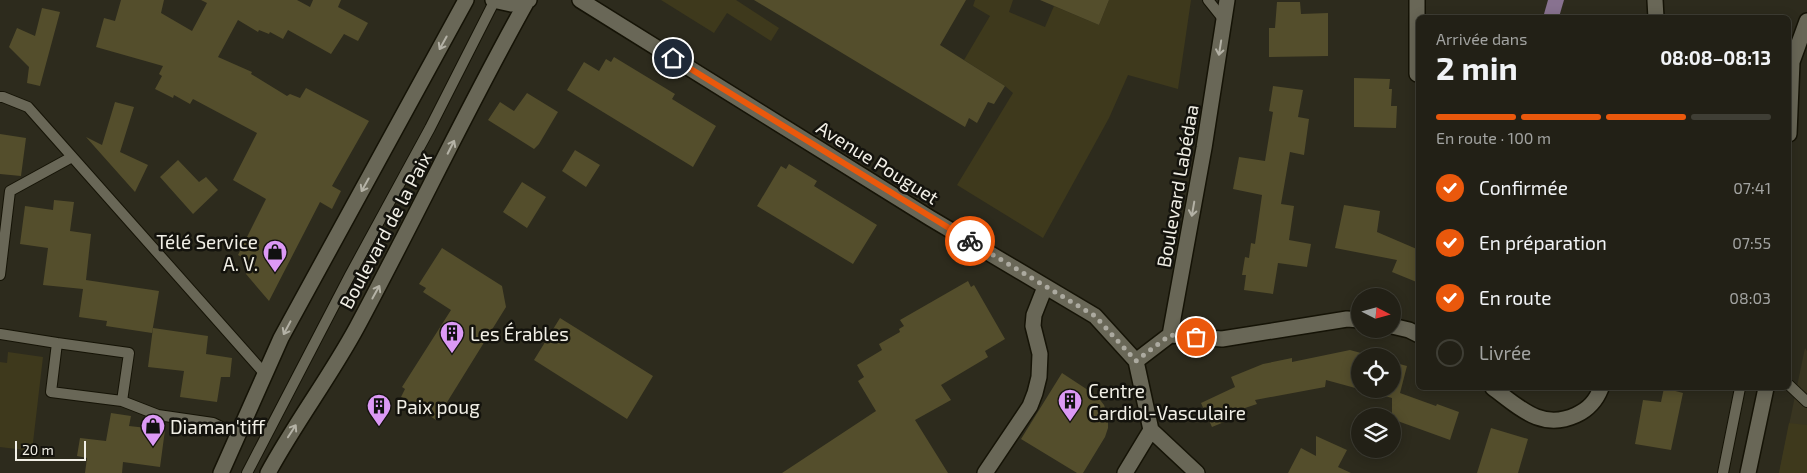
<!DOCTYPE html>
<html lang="fr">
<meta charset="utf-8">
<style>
body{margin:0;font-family:"Exo 2",sans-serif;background:#2e2d23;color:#f1f3f6;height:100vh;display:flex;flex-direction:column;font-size:19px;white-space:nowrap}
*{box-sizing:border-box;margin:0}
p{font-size:16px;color:#a2a3a1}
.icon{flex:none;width:28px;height:28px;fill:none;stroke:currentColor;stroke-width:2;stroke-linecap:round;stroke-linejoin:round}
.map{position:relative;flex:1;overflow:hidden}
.details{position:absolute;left:1416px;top:15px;width:375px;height:375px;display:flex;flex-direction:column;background:#222016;border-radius:8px;box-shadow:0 2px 12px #0003,0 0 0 1px #3f3e35}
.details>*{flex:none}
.needle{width:32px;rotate:96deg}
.tools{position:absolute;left:1351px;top:288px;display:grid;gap:10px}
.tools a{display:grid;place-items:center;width:50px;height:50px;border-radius:50%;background:#222016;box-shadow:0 2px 12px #0003,0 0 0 1px #3f3e35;font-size:25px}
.scale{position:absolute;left:15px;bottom:12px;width:71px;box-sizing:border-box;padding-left:5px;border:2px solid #f1efe6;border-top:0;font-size:14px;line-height:18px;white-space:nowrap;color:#f1efe6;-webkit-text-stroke:4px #14130d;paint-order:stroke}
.pin{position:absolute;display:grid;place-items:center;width:42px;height:42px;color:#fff;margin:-21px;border:2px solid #fff;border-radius:50%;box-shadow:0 1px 5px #0007}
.courier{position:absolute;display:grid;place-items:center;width:50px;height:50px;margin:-25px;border:4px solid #ea580c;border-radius:50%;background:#fff;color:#222;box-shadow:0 1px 6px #0007}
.summary em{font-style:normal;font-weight:700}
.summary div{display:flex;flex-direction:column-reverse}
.summary{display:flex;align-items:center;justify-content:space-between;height:85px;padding:0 20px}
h1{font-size:32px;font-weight:700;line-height:38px}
.bar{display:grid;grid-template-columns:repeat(4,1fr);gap:8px 5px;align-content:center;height:60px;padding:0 20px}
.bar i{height:6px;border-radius:4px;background:#3f3e35}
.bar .active{background:#ea580c}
.bar p{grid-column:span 4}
ol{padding:0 20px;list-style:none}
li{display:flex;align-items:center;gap:15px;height:55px}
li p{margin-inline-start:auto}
li .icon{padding:5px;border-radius:50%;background:#ea580c;color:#fff;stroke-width:4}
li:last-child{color:#a2a3a1}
li i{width:28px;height:28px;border:2px solid #3f3e35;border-radius:50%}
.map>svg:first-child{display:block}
</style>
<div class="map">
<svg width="1807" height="473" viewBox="0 0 1807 473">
<rect width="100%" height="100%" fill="#2d2b1d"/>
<path fill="#393521" d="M1805,348L1807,351V473H1779Z"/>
<path fill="#3e391c" d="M661,0H736L779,28L771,41L727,13L714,33Z
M975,0H1013L1009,12L1045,27L1054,6L1099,25L1109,0H1191L1178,89L1128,75L1109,118L1043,238L957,185L1013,93L1005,86L964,60L990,16L973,6Z
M8,352L43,357L32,451L0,447V362L7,363Z
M1789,423L1807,425V473H1779Z"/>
<path fill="#887290" d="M1548,0H1564L1559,17L1544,14Z"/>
<path fill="#544e2c" d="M121,0H164L161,13L192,31L207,3L201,0H297L310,7L313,0H341L338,7L368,23L358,41L344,34L331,54L288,30L283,39L270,32L269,34L259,30L258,32L238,20L218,57L252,72L251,74L287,96L290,94L300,98L306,88L369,121L332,186L341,191L332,209L320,202L269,301L246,274L252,263L238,255L266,199L233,180L257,133L193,99L190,104L174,95L173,98L155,89L162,76L159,74L163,66L96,47L104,18L115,21Z
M754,0H966L940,45L1005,86L994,104L988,102L977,123L969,118L965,127Z
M1040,0H1109L1099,25Z
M1277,2H1300L1301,14L1328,13V56L1269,57V28H1275Z
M42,8L60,12L40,86L27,83L29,67L9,47L17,28L35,36Z
M614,57L675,94L672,99L716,126L693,167L567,90L584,62L599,71L606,59L611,62Z
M1354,78L1390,79L1389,89H1392L1391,106H1397L1396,128L1354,127Z
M1273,86L1303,90L1298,117L1309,119L1304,155L1290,152L1281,204L1294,206L1289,240L1311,244L1307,267L1278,263L1273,294L1244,290L1246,275H1242L1245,257L1249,258L1251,243L1255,244L1262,195L1233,189L1239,157L1265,161L1273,112L1269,111Z
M527,93L558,112L539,144L534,149L488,120L500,102L514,111Z
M115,102L134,107L120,152L148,165L135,192L86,137L102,145Z
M0,134L26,138L21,176L0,174Z
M575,150L600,165L586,187L562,171Z
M178,160L199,182L206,177L218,190L193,214L160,177Z
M789,164L817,181L814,186L877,225L853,264L757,206L781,166L786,169Z
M522,182L546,197L527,228L503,212Z
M54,200L74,202L70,231L91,234L86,280L159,291L152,333L106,326L107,321L79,317L83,289L43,285L48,248L20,244L25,206L53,210Z
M1344,205L1380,211L1377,232L1419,250V283L1392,272L1397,260L1335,248Z
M442,248L502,286L506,307L436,420L401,397L405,389L402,387L451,310L423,292L426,288L419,284Z
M968,281L971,287L974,285L1005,339L985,351L988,357L941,385L951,400L915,420L948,473H782L876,411L858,381L864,377L857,365L882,350L879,344L900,332L899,329L904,326L900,320Z
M560,318L653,376L627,419L534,360Z
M153,328L208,336L206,354L232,358L230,377H221L217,402L180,397L184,371L148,367Z
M1350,350L1372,356H1360V389H1392V362L1407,366L1400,393L1436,406L1437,404L1459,412L1450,440L1392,419V398L1326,380L1325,387L1255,400L1257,404L1245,408L1246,413L1212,427L1201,403L1235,387L1231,377L1263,364L1292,358V362Z
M1062,373L1097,396L1104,405L1108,416V428L1105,437L1083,473H1077L1021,439Z
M1664,388L1683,393L1671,450L1635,444L1643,400L1661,402Z
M111,413L131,416L129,426L165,430L160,467L123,462L122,473H85L87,458L77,456L80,438L106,441Z
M1491,428L1528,439L1518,473H1477Z
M1316,436L1347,450L1338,467L1351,473H1288L1301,448L1316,456Z"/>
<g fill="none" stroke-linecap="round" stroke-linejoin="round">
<defs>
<path id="lane" d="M1208,0L1224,20
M0,97H3L28,107L265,374
M0,275L10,191L72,157
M0,334L57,343
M1789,385L1807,402
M122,401L129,353L57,343L51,392L122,401L158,415L213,423L238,435
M247,473L350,275L430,128L495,0
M1723,473L1740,388"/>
<path id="street" d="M580,0L930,218L1095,316L1136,361L1151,430L1197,473
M1417,0V74
M1655,0L1656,18
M1392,326L1409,330L1419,335
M1170,335L1222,339L1347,319L1360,320
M1136,361L1170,335L1204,148L1227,0
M1493,388C1519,407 1541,431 1576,415C1589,409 1596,401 1601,388
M985,473L1030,406L1035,393L1039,377L1040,354L1033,326L1034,315L1045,287
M1125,473L1151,430"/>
<path id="secondary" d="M493,0L511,4L529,0
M1789,134L1792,62L1807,21
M221,473L281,338L466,0
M268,473C295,423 330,377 357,327C415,219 467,108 527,1
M1748,473L1766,388"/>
</defs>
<use href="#lane" stroke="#151306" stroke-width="12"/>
<use href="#street" stroke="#151306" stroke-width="18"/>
<use href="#secondary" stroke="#151306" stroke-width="18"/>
<use href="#lane" stroke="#696757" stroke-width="10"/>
<use href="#street" stroke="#696757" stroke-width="15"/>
<use href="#secondary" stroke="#696757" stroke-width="15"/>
</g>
<defs><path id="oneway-shaft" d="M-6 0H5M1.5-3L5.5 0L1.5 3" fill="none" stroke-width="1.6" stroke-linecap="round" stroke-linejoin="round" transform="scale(1.25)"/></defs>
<g stroke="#b4b2a6">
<use href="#oneway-shaft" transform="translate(443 43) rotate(119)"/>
<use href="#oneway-shaft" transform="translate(1220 48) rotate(99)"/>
<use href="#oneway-shaft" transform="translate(451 147) rotate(-63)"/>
<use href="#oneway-shaft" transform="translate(365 185) rotate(119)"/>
<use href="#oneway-shaft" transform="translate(1193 209) rotate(100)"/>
<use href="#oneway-shaft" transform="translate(376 292) rotate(-61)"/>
<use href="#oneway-shaft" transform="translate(287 328) rotate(118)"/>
<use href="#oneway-shaft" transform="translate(292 431) rotate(-57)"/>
</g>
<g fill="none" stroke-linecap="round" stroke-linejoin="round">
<path stroke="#acaaa0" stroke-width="5" stroke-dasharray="0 9" d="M970,241L1095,316L1136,361L1170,335L1196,337"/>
<path stroke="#ea580c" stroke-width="6" d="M673,58L970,241"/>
</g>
<defs>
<symbol id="shop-pin" viewBox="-11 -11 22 30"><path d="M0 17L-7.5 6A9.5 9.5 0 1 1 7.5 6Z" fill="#dc99f5" stroke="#14130d"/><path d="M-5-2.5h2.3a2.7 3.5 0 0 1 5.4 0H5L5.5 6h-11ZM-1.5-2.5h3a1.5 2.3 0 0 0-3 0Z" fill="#111"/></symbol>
<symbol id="building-pin" viewBox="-11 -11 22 30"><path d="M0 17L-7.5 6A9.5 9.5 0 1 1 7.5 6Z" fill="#dc99f5" stroke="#14130d"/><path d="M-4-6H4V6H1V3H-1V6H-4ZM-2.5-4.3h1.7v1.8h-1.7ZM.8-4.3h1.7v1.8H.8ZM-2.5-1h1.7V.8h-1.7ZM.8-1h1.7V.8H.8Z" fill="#111"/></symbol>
</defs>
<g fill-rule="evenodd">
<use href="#shop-pin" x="261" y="238" width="28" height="38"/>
<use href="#building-pin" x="438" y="319" width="28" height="38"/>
<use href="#building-pin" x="1056" y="387" width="28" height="38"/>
<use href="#building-pin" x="365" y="392" width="28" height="38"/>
<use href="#shop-pin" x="139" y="412" width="28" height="38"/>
</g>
<g text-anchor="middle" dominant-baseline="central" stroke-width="5" stroke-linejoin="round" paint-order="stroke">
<g font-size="19" fill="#f1efe6" stroke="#14130d">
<text transform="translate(878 162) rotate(32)">Avenue Pouguet</text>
<text transform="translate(1177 186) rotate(-80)">Boulevard Labédaa</text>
<text transform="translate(385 230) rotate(-62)">Boulevard de la Paix</text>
</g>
<g font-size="19" fill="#f1efe6" stroke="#14130d" text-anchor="start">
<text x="258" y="241" text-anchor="end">Télé Service<tspan x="258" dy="22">A. V.</tspan></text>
<text x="470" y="333">Les Érables</text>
<text x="1088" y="390">Centre<tspan x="1088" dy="22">Cardiol-Vasculaire</tspan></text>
<text x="396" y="406">Paix poug</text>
<text x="170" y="426">Diaman'tiff</text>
</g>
</g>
</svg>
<div class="tools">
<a><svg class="needle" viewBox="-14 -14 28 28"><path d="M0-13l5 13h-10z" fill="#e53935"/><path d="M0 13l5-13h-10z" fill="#a2a3a1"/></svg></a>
<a><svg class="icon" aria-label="locate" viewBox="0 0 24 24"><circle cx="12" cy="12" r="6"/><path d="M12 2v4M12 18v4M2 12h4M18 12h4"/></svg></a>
<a><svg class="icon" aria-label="layers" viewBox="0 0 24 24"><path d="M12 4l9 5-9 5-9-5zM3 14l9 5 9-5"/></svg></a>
</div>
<div class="scale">20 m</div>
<div class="pin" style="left:1196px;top:337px;background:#ea580c"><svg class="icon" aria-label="bag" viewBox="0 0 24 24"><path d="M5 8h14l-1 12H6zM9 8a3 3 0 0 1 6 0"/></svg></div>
<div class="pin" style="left:673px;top:58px;background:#1f2937"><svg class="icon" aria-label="home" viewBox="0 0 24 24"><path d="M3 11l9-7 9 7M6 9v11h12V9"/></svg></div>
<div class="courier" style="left:970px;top:241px"><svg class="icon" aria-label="bike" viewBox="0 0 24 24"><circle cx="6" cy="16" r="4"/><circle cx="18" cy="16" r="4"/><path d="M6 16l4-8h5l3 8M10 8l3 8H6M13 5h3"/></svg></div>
<section class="details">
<div class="summary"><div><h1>2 min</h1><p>Arrivée dans</p></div><em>08:08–08:13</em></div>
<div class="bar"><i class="active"></i><i class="active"></i><i class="active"></i><i></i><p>En route · 100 m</p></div>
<ol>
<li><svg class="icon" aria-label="check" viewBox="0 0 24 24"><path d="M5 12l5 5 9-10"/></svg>Confirmée<p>07:41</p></li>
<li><svg class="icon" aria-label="check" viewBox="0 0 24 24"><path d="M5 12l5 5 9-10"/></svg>En préparation<p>07:55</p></li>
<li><svg class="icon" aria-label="check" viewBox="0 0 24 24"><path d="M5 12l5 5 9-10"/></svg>En route<p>08:03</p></li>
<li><i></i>Livrée</li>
</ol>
</section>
</div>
